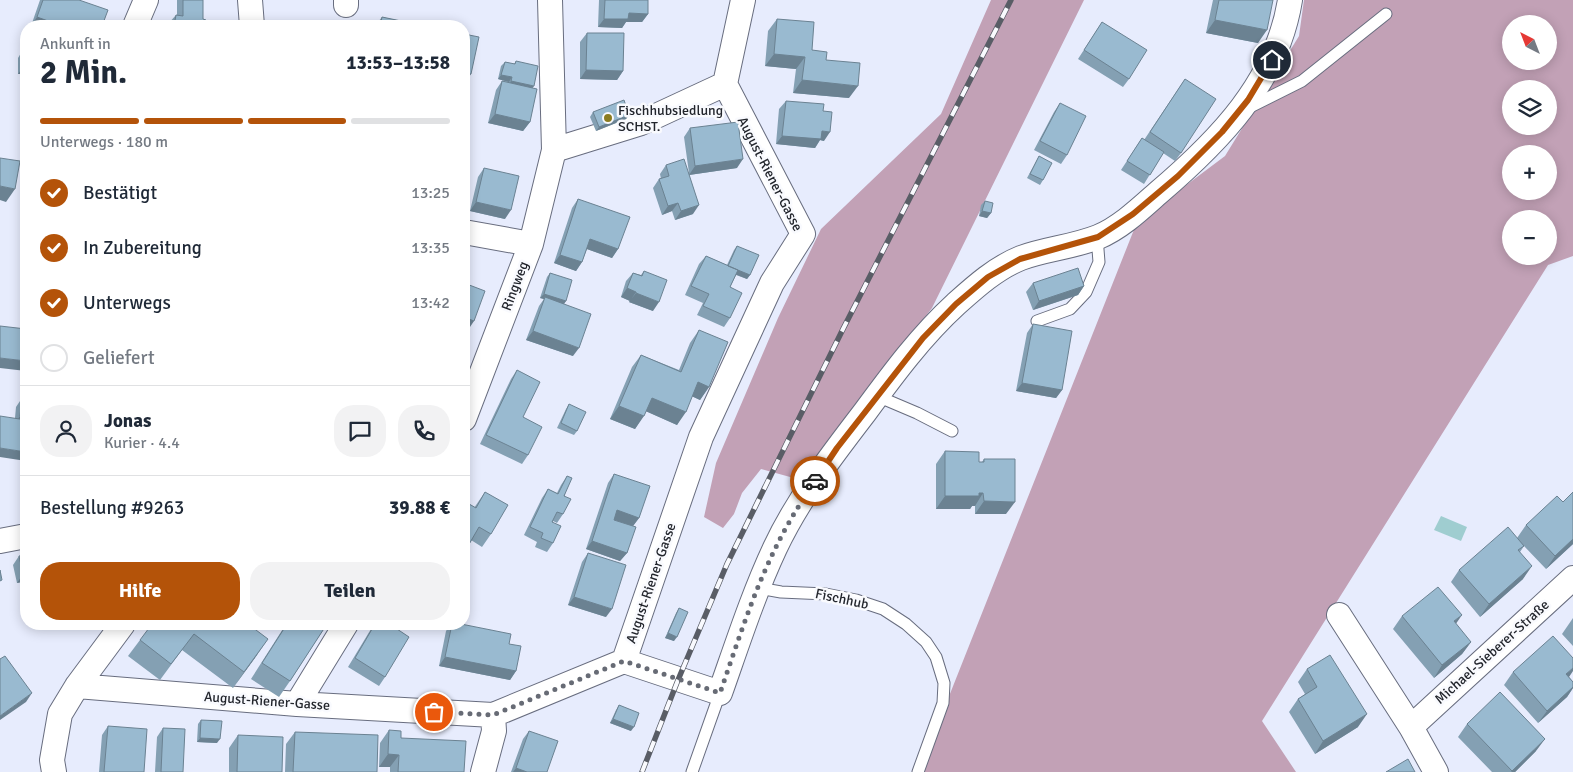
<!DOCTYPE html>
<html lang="de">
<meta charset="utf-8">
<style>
body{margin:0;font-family:Signika,sans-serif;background:#f2f2f3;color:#1f2937;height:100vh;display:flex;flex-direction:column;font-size:19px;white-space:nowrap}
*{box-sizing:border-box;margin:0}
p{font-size:16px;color:#747a83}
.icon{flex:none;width:28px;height:28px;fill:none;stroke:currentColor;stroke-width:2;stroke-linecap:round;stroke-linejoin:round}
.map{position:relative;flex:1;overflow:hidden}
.panel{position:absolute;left:20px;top:20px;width:450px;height:610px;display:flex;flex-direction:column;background:#fff;border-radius:20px;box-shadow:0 2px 12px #0003}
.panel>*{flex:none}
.needle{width:32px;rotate:318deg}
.buttons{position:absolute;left:1502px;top:15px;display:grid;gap:10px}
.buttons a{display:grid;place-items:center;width:55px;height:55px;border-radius:50%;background:#fff;box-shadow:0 2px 12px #0003;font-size:25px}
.pin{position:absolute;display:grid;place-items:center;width:42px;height:42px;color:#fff;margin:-21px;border:2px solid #fff;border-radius:50%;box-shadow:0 1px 5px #0007}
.courier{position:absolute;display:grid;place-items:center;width:50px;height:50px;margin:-25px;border:4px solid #b45309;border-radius:50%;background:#fff;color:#222;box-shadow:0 1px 6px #0007}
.head em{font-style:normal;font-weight:800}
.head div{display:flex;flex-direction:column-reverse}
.head{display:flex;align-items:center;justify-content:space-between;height:85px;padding:0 20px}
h1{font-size:32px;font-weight:800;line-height:38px}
.bar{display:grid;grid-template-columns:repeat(4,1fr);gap:8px 5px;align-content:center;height:60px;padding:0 20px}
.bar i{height:6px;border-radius:4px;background:#e0e1e3}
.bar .selected{background:#b45309}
.bar p{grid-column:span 4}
.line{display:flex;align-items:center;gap:12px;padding:0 20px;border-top:1px solid #e0e1e3}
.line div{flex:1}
.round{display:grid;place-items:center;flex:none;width:52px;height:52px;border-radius:20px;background:#f2f2f3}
ol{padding:0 20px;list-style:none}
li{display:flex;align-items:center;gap:15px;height:55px}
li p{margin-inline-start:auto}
li .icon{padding:5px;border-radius:50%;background:#b45309;color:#fff;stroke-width:4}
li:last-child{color:#747a83}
li i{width:28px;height:28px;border:2px solid #e0e1e3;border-radius:50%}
.primary-button{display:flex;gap:10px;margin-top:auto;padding:10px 20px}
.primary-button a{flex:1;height:58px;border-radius:20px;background:#b45309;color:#fff;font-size:20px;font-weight:800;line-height:58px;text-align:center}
.primary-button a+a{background:#f2f2f3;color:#1f2937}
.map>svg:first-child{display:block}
</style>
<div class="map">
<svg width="1573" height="772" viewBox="0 0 1573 772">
<rect width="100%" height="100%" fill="#e7ecfd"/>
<path fill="#c2a1b6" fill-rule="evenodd" d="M991,0H1084L932,308L801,480L761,469L742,493L734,514L723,528L704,517L716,463L778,318L821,229L941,114Z
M1304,0H1573V256L1548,265L1262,721L1296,772H919L1137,222L1225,156L1299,36ZM1511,24H1549V61H1511ZM1511,89H1549V126H1511ZM1511,154H1549V191H1511ZM1511,219H1549V256H1511Z"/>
<path fill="#9fcdd0" d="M1441,516L1467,527L1461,541L1434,530Z"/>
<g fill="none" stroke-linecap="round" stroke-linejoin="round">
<defs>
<path id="lane" d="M1248,108L1302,81L1386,14
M1037,321L1070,309L1086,292L1099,262L1097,237
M877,396L917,413L952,431
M759,588L781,592L826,594L856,600L883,609L906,624L926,642L936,657L944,683L943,703L918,772
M692,772L720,693"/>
<path id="street" d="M250,0L252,26
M346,5V0
M135,26L146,0
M554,150L641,123L725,84L743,0
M464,232L531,244
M464,419L531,244L554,150L550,0
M0,541L26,536
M1339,615L1411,727L1436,772
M624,661L720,693C737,645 753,595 775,548C798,499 832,455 865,412C893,374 921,336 956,304C975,287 996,268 1021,258C1045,249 1073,247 1098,237C1120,228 1140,209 1158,193C1219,141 1277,82 1290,0
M77,686L297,704L493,715L624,661L701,437L772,283L803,234L725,84
M297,704L346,624
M1411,727L1573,578
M54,772L52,760L60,714L77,686L123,624
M483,772L494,731L493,715"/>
</defs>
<use href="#lane" stroke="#686d7f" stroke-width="13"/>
<use href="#street" stroke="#686d7f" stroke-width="26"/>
<use href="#lane" stroke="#fff" stroke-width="11"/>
<use href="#street" stroke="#fff" stroke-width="24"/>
<defs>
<path id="rail" d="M642,772L678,680L727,564L843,329L1011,0"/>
</defs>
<use href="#rail" stroke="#595d66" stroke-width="5.5"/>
<use href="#rail" stroke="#f9fafe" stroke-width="4" stroke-dasharray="11" stroke-linecap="butt"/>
</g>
<path fill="#84a0b3" d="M40,0H79L102,26H31Z
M177,0H203V19L205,26H169V23L176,15H177Z
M599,0H648V14L642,22H626L622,28L598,27Z
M1213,0H1273L1258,43L1206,33Z
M382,17L425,26H375Z
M777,19L812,50L826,60L849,98L793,93L796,69L765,66L768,31Z
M1102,22L1129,79L1123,87L1078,59Z
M587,33L623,71L617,80L580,79V42Z
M21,53L26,74H18V58Z
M516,61L532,88L530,122L523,131L488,123L496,90L502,81L508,82L498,79L501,66L505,62L514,64Z
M1185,79L1181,153L1175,161L1163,153L1144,184L1121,170L1142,138L1144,140Z
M786,101L823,111L824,141L820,140L815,148L776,144L779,109Z
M1060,103L1067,155L1061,164L1034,150L1054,112Z
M593,112L629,115L626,119L596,131L590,117Z
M690,128L737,168L689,175L693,214L675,220L672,211L662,215L653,188L659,179H661L660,174L666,165L689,173L684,137Z
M1039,156L1043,180L1040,185L1027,178Z
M484,168L505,219L470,211L478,177Z
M578,199L618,249L612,258L587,249L582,262L576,271L554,263L572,208Z
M985,201L991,213L987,218L979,216L981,205Z
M737,246L750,275L747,279L736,275L730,287V318L724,327L697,315L703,303L685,295L699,264L706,256L727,265L734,250Z
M644,271L653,311L629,302L630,301L621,297L626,281L633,273L641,275Z
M550,273L566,301L564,304L573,356L526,340L539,306L544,299L540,298L547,277Z
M1033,283L1084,286L1078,295L1033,310L1026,292Z
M1033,324L1062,390L1056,398L1016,391L1027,333Z
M699,330L709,387L700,400L692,396L677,425L646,411L635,429L610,419L632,367L641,355L679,370L690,343Z
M517,370L523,417L528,455L522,464L480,444L511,379Z
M22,398L26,461L15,418L16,407Z
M569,404L577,431L574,435L557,428L566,409Z
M945,451L979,462H982L984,459L1006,514H975V506H972L970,509H936V464Z
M614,474L639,518L633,526L627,553L620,561L586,549L608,483Z
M567,476L563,514L557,523L553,521V543L547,552L535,547L537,542L524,535L542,498L548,489L557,493L561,485Z
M485,492L491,534L482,547L471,540L474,508Z
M1573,492V544L1546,569L1524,546L1520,552L1523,579L1480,617L1451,582L1459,570L1517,538L1526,525L1563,502Z
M588,553L606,617L568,605L582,562Z
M19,556L26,581L17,583L13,565Z
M679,608L674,641L665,638L676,613Z
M1402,616L1471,642L1462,654L1434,678L1393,629Z
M1573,618V646L1562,634Z
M248,624L257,655L233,688L182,650L160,680L128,656L140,640Z
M286,624H327L290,681L279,697L251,679Z
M374,624H400L397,629L385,677L379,686L348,667Z
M451,624H461L509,644L516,671L510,680L439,666L446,631Z
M1307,669L1358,727L1315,754L1289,712L1298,699L1305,694L1298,682Z
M1513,672L1569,677L1573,682V688L1567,697L1538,723L1504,685Z
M619,705L631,731L610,723L616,710Z
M201,720L217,743L197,742L198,724Z
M1467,724L1536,751L1515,772H1492L1458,737Z
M108,726L144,772H99L102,735Z
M163,728L183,772H155L157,737Z
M389,730L401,738L464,772H390V767H379L380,743Z
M529,731L547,772H511L523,739Z
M295,732L377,772H285L286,744Z
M238,735L282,772H229V748Z"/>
<path fill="#6b8292" d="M629,13L648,14L642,22H626L622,28L598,27L604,19Z
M37,17L62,26H31Z
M1215,20L1267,30L1258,43L1206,33Z
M774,54L805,57L796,69L765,66Z
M26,69V74H18L21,70Z
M586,70L623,71L617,80L580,79Z
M464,73L471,74L464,85Z
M501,75L512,77L509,82L498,79Z
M802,80L858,86L849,98L793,93Z
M511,81L534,86L531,90L508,85Z
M495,114L530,122L523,131L488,123Z
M629,115L626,119L596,131L599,127Z
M822,131L830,132L824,141L820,140L815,148L776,144L782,136Z
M743,159L737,168L689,175L695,166Z
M0,186L15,189L6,202L0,200Z
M476,202L511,210L505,219L470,211Z
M678,203L672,211L662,215L668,206Z
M699,205L693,214L675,220L681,211Z
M982,211L991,213L987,218L979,216Z
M590,239L618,249L612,258L584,248Z
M560,255L582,262L576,271L554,263Z
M728,266L750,275L747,279L725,270Z
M1084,286L1078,295L1033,310L1039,301Z
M627,288L636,292L630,301L621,297Z
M636,293L659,302L653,311L629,302Z
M544,294L566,301L563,305L545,297L544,299L540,298Z
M464,317L474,321L468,330L464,329Z
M533,331L579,348L573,356L526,340Z
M0,358L26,361V371L0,368Z
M698,382L709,387L700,400L689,395Z
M1022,383L1062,390L1056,398L1016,391Z
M652,398L686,412L677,425L643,410Z
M619,406L644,416L635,429L610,419Z
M20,416L26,417V426L14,425Z
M0,448L26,452V461L0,457Z
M979,493H983L975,506H972L970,509H936L945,496Z
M984,501L1015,502L1006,514H975Z
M617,510L639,518L633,526L611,519Z
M1573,539V544L1546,569L1555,556Z
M592,541L627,553L620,561L586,549Z
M1532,566L1523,579L1480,617L1489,604Z
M26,573V581L17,583L23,574Z
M574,597L612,609L606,617L568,605Z
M1462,615L1453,628L1454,621Z
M668,633L677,637L674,641L665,638Z
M268,639L257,655L233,688L244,672Z
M1471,642L1462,654L1434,678L1442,665Z
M445,657L516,671L510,680L439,666Z
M1573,668V671L1569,677L1557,687L1566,674Z
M1573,687V688L1567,697L1538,723L1547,711Z
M32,693L26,702L0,720V716Z
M1367,714L1358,727L1315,754L1323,741Z
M613,719L634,727L631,731L610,723Z
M200,738L220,739L217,743L197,742Z
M1545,739L1536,751L1515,772H1511Z
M388,754L399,755L390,767H379Z
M516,768L527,772H513Z"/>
<path fill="#99bad0" stroke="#6b8292" d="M43,0H79L108,10L102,26H62L37,17Z
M183,0H203V19L206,20L205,26H174L176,15L183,16Z
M605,0H648V14L629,13L628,19H604Z
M1219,0H1273L1267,30L1215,20Z
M382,17L425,26H380Z
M777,19L814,22L812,50L827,52L826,60L860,63L858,86L802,80L805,57L774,54Z
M1102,22L1147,50L1129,79L1084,50Z
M587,33H624L623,71L586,70Z
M464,34L479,37L471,74L464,73Z
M21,53H26V69L21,70Z
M516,61L538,66L534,86L511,81L512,77L501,75L505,62L515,64Z
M1185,79L1216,99L1181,153L1150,132Z
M502,81L537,89L530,122L495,114Z
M624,100L629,115L599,127L593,112Z
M786,101L824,104L823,111L832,112L830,132L822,131L821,139L782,136Z
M1060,103L1086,116L1067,155L1040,141Z
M738,122L743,159L695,166L690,128Z
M1142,138L1164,152L1150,175L1127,161Z
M1039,156L1052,163L1043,180L1030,174Z
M0,158L20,161L15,189L0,186Z
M684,159L699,205L681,211L678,203L668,206L659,179L669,176L666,165Z
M484,168L519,176L511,210L476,202Z
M578,199L630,217L618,249L590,239L582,262L560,255Z
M985,201L993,203L991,213L982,211Z
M737,246L759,255L750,275L728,266Z
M706,256L738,270L730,287L742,293L730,318L703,306L709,294L691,286Z
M1078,268L1084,286L1039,301L1033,283Z
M644,271L667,280L659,302L636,293V292L627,288L633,273L642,276Z
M550,273L572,280L566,301L544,294Z
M464,283L485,291L474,321L464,317Z
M545,297L591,314L579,348L533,331Z
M1033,324L1072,331L1062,390L1022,383Z
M0,326L26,329V361L0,358Z
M699,330L728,342L709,387L698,382L686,412L652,398L644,416L619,406L641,355L681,372Z
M517,370L540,382L523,417L542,427L528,455L486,435Z
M22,398H26V417L20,416Z
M569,404L586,412L577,431L561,423Z
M0,416L26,420V452L0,448Z
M945,451L979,452V462H984V459H1015V502L984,501L983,493H979V496H945Z
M614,474L650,486L639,518L617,510L614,520L636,527L627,553L592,541Z
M567,476L572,478L564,496L571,499L563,514L557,512L552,522L561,526L553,543L541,538L543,533L530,527L548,489L558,494Z
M485,492L508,505L491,534L479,527L464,553V501L476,508Z
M1573,492V539L1555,556L1526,525L1557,496L1563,502Z
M1508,527L1524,546L1518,550L1532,566L1489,604L1459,570Z
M588,553L626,565L612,609L574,597Z
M26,555V573L23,574L19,556Z
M0,570L2,580L0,581Z
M1438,587L1462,615L1454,621L1471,642L1442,665L1402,616Z
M679,608L688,612L677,637L668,633Z
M152,624H248L268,639L244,672L194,634L171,664L140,640Z
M287,624H327L290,681L262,663Z
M375,624H400L397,629L409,637L385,677L355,658Z
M452,624H461L511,634L509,644L521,646L516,671L445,657Z
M1553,636L1573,658V668L1566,674L1573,682V687L1547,711L1513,672Z
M1330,655L1367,714L1323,741L1298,699L1317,687L1307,669Z
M5,656L32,693L0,716V659Z
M1500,692L1545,739L1512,771L1467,724Z
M619,705L639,713L634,727L613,719Z
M201,720L222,721L220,739L200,738Z
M108,726L147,729L144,772H104Z
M163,728L185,729L183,772H161Z
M389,730L401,731V738L466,741L464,772H398L399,755L388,754Z
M529,731L558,741L547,772H527L516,768Z
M295,732L378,735L377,772H293Z
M238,735L283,737L282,772H237Z
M1408,759L1415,772H1386Z"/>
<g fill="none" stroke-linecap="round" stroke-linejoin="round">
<path stroke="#676b75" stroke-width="5" stroke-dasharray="0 9" d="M434,712L493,715L624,661L720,693C737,644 753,593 776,547C787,524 801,502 815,481"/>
<path stroke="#b45309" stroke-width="6" d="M815,481L837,448L923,338L956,304L988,277L1020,259L1098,237L1133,214L1178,176L1222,132L1248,100L1272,60"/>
</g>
<circle fill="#8b7c21" stroke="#f9fafe" stroke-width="2" cx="608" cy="118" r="5"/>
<g text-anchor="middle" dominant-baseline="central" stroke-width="5" stroke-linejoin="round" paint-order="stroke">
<g font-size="14" fill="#22252c" stroke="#f9fafe" text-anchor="start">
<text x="618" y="110">Fischhubsiedlung<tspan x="618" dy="16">SCHST.</tspan></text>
</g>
<g font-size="14" fill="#22252c" stroke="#f9fafe">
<text transform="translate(770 174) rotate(63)">August-Riener-Gasse</text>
<text transform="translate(515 286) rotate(-69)">Ringweg</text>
<text transform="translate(651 583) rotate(-71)">August-Riener-Gasse</text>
<text transform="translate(842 599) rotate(12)">Fischhub</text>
<text transform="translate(1492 652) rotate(-42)">Michael-Sieberer-Straße</text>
<text transform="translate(267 701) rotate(4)">August-Riener-Gasse</text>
</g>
</g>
</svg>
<div class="buttons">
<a><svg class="needle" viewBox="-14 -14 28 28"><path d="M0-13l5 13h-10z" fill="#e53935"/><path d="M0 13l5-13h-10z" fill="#747a83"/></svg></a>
<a><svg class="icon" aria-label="layers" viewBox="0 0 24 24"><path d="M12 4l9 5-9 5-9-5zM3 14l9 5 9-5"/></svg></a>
<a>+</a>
<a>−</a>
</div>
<div class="pin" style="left:434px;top:712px;background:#ea580c"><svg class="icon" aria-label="bag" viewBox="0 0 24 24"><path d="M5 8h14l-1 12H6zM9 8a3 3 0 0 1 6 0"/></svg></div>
<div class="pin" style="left:1272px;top:60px;background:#1f2937"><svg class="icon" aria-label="home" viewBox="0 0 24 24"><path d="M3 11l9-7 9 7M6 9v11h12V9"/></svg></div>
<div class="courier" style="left:815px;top:481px"><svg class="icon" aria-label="car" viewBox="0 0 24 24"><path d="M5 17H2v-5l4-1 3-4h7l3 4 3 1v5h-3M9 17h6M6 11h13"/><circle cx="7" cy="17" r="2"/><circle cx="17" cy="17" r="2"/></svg></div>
<section class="panel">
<div class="head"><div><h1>2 Min.</h1><p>Ankunft in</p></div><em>13:53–13:58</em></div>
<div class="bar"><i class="selected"></i><i class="selected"></i><i class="selected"></i><i></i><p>Unterwegs · 180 m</p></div>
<ol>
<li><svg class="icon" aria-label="check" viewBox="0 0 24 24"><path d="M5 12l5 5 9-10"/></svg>Bestätigt<p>13:25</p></li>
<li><svg class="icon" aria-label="check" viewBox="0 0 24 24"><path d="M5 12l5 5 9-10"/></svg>In Zubereitung<p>13:35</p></li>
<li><svg class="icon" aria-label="check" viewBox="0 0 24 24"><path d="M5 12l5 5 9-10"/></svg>Unterwegs<p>13:42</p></li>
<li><i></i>Geliefert</li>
</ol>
<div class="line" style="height:90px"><a class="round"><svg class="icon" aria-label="person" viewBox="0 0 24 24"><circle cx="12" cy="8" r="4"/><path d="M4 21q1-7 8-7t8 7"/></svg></a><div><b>Jonas</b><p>Kurier · 4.4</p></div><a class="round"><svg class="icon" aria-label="chat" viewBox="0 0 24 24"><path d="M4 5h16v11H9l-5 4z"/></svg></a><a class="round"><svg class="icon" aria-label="phone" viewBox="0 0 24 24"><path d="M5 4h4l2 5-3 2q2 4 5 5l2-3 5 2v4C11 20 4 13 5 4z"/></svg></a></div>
<div class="line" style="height:65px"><div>Bestellung #9263</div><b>39.88 €</b></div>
<div class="primary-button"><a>Hilfe</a><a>Teilen</a></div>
</section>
</div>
